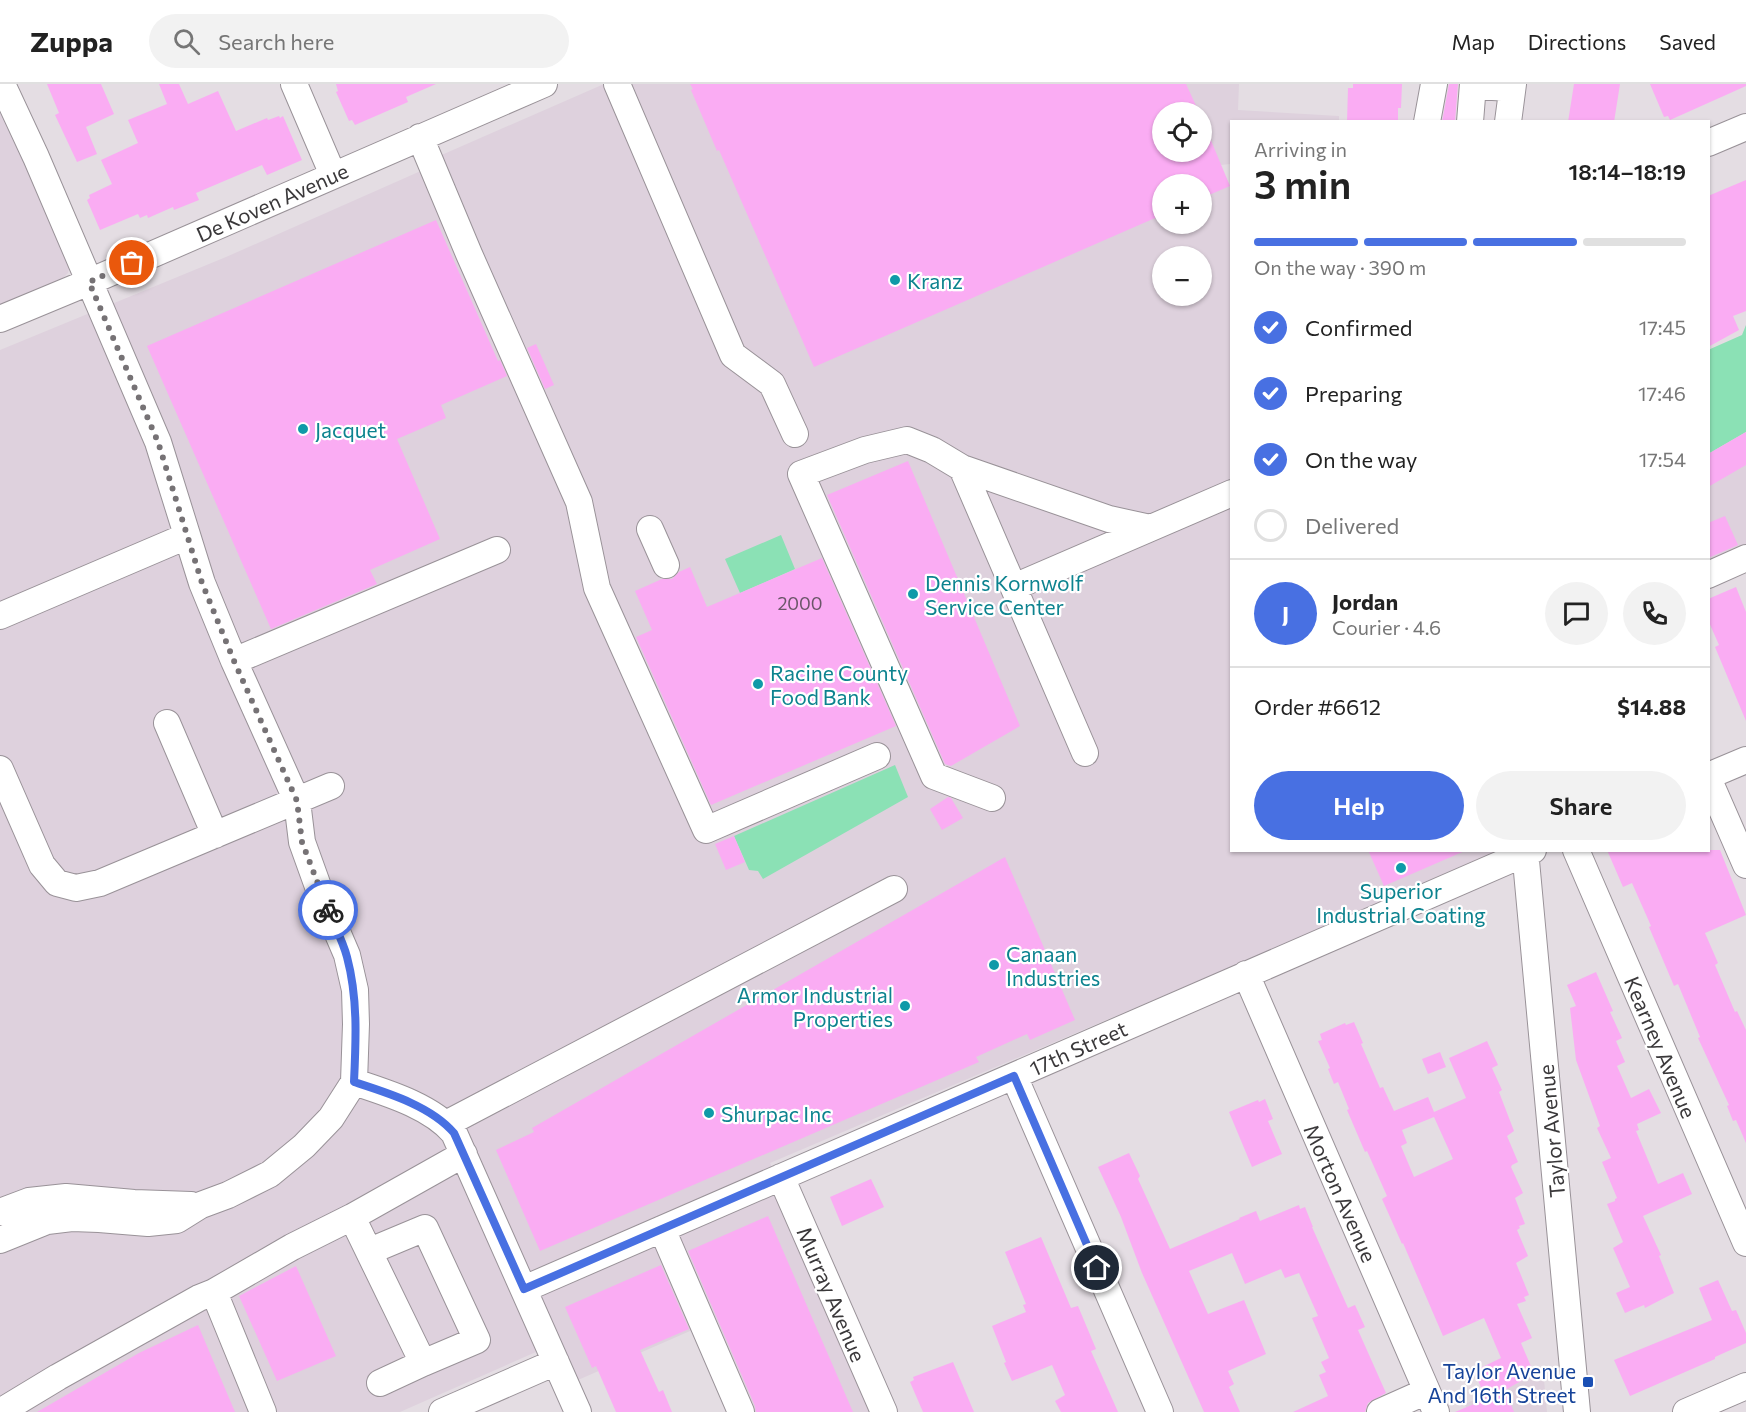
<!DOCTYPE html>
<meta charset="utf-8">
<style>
body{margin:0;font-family:Commissioner,sans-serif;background:#f2f2f2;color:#222;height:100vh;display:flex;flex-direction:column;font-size:22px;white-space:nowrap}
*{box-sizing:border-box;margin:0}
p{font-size:20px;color:#767676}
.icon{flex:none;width:33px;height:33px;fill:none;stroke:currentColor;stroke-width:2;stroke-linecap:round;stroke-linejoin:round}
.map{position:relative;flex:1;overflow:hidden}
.side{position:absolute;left:1230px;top:36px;width:480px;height:732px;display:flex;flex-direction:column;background:#fff;border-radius:0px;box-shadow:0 2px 4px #0004}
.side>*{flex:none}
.tools{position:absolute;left:1152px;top:18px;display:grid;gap:12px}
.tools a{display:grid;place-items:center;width:60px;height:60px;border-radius:50%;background:#fff;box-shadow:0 2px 4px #0004;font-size:30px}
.pin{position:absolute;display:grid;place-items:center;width:51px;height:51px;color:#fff;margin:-26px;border:3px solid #fff;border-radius:50%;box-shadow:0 2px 6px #0007}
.courier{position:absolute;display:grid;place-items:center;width:60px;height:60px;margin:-30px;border:4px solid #4870e2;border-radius:50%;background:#fff;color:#222;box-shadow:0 2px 8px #0007}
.head em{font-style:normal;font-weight:600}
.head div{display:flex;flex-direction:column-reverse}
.head{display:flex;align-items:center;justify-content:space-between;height:102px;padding:0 24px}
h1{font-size:39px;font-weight:600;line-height:45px}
.bar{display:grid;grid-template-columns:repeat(4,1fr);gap:9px 6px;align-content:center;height:72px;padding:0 24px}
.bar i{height:8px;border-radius:4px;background:#e0e0e0}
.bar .on{background:#4870e2}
.bar p{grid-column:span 4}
.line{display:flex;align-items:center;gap:15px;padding:0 24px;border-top:2px solid #e0e0e0}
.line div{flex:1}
.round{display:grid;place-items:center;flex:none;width:63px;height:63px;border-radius:32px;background:#f2f2f2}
ol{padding:0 24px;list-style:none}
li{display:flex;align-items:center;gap:18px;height:66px}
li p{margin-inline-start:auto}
li .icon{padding:6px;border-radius:50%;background:#4870e2;color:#fff;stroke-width:4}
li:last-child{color:#767676}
li i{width:33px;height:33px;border:3px solid #e0e0e0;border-radius:50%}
.primary-button{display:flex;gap:12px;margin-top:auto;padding:12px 24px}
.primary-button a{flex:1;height:69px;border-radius:36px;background:#4870e2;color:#fff;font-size:24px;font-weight:600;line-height:69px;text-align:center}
.primary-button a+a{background:#f2f2f2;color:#222}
header{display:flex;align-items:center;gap:36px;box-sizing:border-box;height:84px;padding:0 30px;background:#fff;border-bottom:2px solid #e0e0e0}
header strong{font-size:28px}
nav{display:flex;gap:33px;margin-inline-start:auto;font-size:21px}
.search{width:420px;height:54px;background:#f2f2f2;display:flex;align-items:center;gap:15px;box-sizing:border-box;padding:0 21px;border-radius:33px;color:#767676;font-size:22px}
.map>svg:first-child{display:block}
</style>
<header>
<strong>Zuppa</strong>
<div class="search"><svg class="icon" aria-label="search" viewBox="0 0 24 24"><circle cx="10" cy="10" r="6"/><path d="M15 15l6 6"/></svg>Search here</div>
<nav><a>Map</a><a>Directions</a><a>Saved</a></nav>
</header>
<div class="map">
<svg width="1746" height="1328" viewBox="0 0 1746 1328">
<rect width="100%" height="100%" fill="#e4dde3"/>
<path fill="#ded1dd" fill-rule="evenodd" d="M604,0H1239L1238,26L1339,32V37L1232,38L1231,80L1220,81L1232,108V766L1504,767L770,1079L876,1328H745L706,1240L578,1296L561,1257L400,1328H0V266L226,173L423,86L421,80ZM1162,28H1202V68H1162ZM1162,100H1202V140H1162ZM1162,172H1202V212H1162Z
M0,21L70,180L68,189L61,196L0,222Z
M1746,348V468L1708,485V370Z
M1543,1285L1547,1328H1468L1465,1320Z"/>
<path fill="#8be1b5" d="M1746,241V348L1708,370V266L1742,251Z
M781,451L795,485L740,509L725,475Z
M895,681L908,713L763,795L758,787L749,786L734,752Z"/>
<path fill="#faacf3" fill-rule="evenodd" d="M47,0H101L114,30L86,43L97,70L77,78L55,31L59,29Z
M159,0H179L188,20L218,7L236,47L267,34L268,36L279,32L280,34L283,32L302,76L267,91L262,81L196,109L199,116L174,126L173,123L148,134L147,131L140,134L138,130L100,146L87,116L90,114L89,111L112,100L101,76L138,59L128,36L167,20Z
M336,0H436L406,13L408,18L355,41L352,36L349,37L336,8L338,7Z
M690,0H1186L1199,28H1162V68H1202V35L1230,102L1202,114V100H1162V131L814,283L719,66L717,67L691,6L693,5Z
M1353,0H1402L1401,24H1398V38H1347L1348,4H1353Z
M1449,0H1458L1455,38H1442Z
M1574,0H1620L1614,38H1568Z
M1650,0H1746V2L1670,36L1668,32L1664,33Z
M1746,96V227L1733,232L1739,246L1708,263V112Z
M436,136L498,277L500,276L507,292L441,321L446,334L397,355L440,455L370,486L377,500L271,545L147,262Z
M536,260L554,301L545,305L527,264Z
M1746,348V381L1708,403V370Z
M908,377L1020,642L951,682L945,680L827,411Z
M1725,432L1738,461L1708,474V439Z
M822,474L896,642L711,721L636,553L652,546L635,507L662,495H672L679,488L690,483L707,523Z
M1736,503L1746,528V637L1715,563L1719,561L1708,536V515Z
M948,713L951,714L963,734L942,746L930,725Z
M734,752L745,778L726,786L715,760Z
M1368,766H1467L1384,802Z
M1607,766H1720L1746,831L1705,849L1718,879L1715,881L1735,928L1737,927L1746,946V1059L1736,1036L1733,1037L1727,1022L1729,1021L1698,954L1700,953L1678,900L1674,902L1649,843L1651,842L1632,799L1623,803Z
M1005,773L1075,936L1030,956L1027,950L976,973L979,978L540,1167L496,1066L534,1048L532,1044Z
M1596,888L1613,927L1610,928L1622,954L1616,957L1625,978L1617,982L1631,1014L1649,1005L1661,1029L1637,1040L1639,1046L1636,1047L1658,1100L1683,1089L1692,1110L1643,1132L1661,1171L1659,1172L1674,1209L1645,1224L1644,1221L1625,1229L1616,1209L1630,1203L1613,1164L1623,1158L1607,1120L1615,1117V1115L1617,1114L1602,1078L1611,1074L1597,1044L1600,1042L1576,976L1570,924L1576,922L1567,901Z
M1354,938L1363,959L1361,960L1380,1004L1383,1003L1394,1027L1428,1013L1434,1028L1466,1014L1449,974L1487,957L1498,981L1492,984L1502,1006L1499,1008L1514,1047L1507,1052L1518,1078L1512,1081L1511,1083L1523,1109L1515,1114L1525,1140L1519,1142L1520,1144L1517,1146L1528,1172L1516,1179L1529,1211L1524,1213L1526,1217L1517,1220L1532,1254L1521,1259L1533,1287L1527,1290L1528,1293L1505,1306L1514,1328H1455L1486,1315L1474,1287L1501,1274L1484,1234L1443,1252L1403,1159L1402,1160L1382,1115L1387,1112L1367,1067L1365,1068L1347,1026L1349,1025L1338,998L1334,1000L1328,985L1330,984L1318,957L1322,956L1320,950L1345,939L1346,941ZM1434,1033L1453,1075L1414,1093L1401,1062L1407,1059L1402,1046Z
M1440,968L1446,983L1428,990L1422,975Z
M1265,1015L1273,1035L1268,1037L1282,1070L1252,1083L1229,1028L1258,1016L1259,1018Z
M1129,1069L1140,1092L1138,1095L1170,1165L1240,1135L1239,1134L1256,1127L1260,1137L1299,1121L1300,1125L1305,1123L1313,1143H1312L1348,1224L1355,1221L1365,1243L1358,1246L1386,1309L1368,1319L1365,1328H1293L1328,1312L1319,1291L1326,1288L1321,1278L1329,1274L1312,1234L1318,1232L1299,1189L1285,1194L1281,1185L1245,1200L1232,1169L1189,1187L1208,1230L1244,1216L1266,1270L1228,1287L1234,1300L1229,1303L1240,1328H1204L1142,1189L1121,1133L1098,1083Z
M871,1095L884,1123L842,1142L830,1113Z
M768,1132L853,1328H756L755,1322L688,1167Z
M1041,1153L1071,1224L1078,1222L1096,1265L1091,1267L1118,1328H1061L1055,1317L1065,1311L1052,1281L1012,1297L1004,1279L1006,1278L992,1242L1026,1228L1023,1221L1026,1220L1005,1168Z
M661,1181L689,1245L640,1266L659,1308L663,1306L672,1328H616L596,1282L592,1284L565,1223Z
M296,1182L336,1272L277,1297L239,1212Z
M1718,1196L1732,1227L1736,1226L1746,1249V1259L1715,1273V1275L1630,1312L1614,1276L1712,1236L1699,1204Z
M198,1241L235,1328H37L139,1269Z
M953,1278L974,1328H923L910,1298L914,1296L913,1293Z"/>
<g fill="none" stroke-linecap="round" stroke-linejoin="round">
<defs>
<path id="minor" d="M2,0L36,73L158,358L202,499L234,577L297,717L302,758L320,808L347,871L355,906L356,940L354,998
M294,0L333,91
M617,0L733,271L772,300L795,350
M1473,2L1512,4
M1427,38L1434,0
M1470,38L1473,0
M1508,38L1513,0
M420,53L469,170L579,418L597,504L706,746L877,672
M1708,59L1746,43
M0,235L89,198L544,0
M962,384L1085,669
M650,445L666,481
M1708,491L1746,474
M1014,503L1232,409
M0,532L187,452
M234,577L497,466
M167,639L215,751
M0,685L42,781L57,799L76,804L100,799L331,702
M1708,692L1746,676
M1708,694L1746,781
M992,714L934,692L801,390L865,366L907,356L932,366L962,384L1109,435L1150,444
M1525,766L1577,1328
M1576,766L1746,1159
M1246,890L1436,1328
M1014,992L1160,1328
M354,998C387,1009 431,1022 454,1049L578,1328
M446,1040L894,805
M781,1093L884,1328
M0,1128L29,1117L66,1113L134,1119L191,1121
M352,1133L423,1279L477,1256L425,1144L370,1167
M662,1145L741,1328
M0,1156L47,1137L72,1134L99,1135L148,1139L177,1136L201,1121L228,1111L270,1090L304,1062L331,1034L354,998
M524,1205L1533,766
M214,1208L263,1328
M380,1299L423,1279
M0,1328L58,1293L199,1214L214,1208L292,1163L352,1133L464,1070
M442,1328L556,1278
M1380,1328L1427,1307
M1686,1328L1746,1302"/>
</defs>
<use href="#minor" stroke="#999298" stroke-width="28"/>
<use href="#minor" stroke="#fff" stroke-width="26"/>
</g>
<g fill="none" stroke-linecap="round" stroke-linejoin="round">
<path stroke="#767275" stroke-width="6" stroke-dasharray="0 10.8" d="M132,179L89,198L158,358L202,499L234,577L297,717L302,758L328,826"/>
<path stroke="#4870e2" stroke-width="8" d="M328,826C334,841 343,857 347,873C358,914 356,956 354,998C388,1009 431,1022 454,1049L524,1205L1014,992L1097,1184"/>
</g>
<g fill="#0f9aa8" stroke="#fff" stroke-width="2">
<circle cx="895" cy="196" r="6"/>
<circle cx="303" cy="345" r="6"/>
<circle cx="913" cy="510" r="6"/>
<circle cx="758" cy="600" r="6"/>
<circle cx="1401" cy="784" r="6"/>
<circle cx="994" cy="881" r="6"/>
<circle cx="905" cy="922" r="6"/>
<circle cx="709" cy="1029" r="6"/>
</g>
<rect fill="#1a4fb4" stroke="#fff" stroke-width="2" x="1582" y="1292" width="12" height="12" rx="3"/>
<g text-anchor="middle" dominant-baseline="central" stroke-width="4.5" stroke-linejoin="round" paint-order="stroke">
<g font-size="18" fill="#6a5568">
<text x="800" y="519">2000</text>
</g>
<g font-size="21" fill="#3a383a" stroke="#fff">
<text transform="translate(272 118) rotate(-24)">De Koven Avenue</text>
<text transform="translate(1661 963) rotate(67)">Kearney Avenue</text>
<text transform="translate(1078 964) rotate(-24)">17th Street</text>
<text transform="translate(1551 1047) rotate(-95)">Taylor Avenue</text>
<text transform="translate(1341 1109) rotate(66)">Morton Avenue</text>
<text transform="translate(832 1210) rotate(67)">Murray Avenue</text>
</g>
<g font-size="21" fill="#0d838f" stroke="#fff" text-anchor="start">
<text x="907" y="196">Kranz</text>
<text x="315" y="345">Jacquet</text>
<text x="925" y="498">Dennis Kornwolf<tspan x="925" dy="24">Service Center</tspan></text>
<text x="770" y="588">Racine County<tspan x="770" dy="24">Food Bank</tspan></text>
<text x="1401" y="806" text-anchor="middle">Superior<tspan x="1401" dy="24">Industrial Coating</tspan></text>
<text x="1006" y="869">Canaan<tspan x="1006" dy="24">Industries</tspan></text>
<text x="893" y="910" text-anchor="end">Armor Industrial<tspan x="893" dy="24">Properties</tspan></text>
<text x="721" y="1029">Shurpac Inc</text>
</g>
<g font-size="21" fill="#164399" stroke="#fff" text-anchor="end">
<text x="1576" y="1286">Taylor Avenue<tspan x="1576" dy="24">And 16th Street</tspan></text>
</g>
</g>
</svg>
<div class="tools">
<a><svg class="icon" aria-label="locate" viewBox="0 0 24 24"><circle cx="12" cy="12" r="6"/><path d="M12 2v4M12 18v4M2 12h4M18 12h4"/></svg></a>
<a>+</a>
<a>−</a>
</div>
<div class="pin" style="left:132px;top:179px;background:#ea580c"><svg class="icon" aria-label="bag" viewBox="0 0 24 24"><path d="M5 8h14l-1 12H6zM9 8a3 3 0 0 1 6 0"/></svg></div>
<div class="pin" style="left:1097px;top:1184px;background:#1f2937"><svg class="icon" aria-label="home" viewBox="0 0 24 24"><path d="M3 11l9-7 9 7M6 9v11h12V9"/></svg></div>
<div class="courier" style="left:328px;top:826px"><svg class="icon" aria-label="bike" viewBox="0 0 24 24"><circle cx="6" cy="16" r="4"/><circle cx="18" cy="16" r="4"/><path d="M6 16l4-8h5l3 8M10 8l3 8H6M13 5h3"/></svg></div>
<section class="side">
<div class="head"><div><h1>3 min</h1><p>Arriving in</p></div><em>18:14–18:19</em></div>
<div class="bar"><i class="on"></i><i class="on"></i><i class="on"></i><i></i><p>On the way · 390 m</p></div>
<ol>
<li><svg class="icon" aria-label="check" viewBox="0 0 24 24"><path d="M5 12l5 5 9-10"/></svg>Confirmed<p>17:45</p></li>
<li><svg class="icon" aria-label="check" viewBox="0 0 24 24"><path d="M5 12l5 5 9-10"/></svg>Preparing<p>17:46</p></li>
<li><svg class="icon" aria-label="check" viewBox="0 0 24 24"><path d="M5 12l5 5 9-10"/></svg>On the way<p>17:54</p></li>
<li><i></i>Delivered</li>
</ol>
<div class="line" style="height:108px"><b class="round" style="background:#4870e2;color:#fff">J</b><div><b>Jordan</b><p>Courier · 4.6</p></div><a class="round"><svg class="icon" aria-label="chat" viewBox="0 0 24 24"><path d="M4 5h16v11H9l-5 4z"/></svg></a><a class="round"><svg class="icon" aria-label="phone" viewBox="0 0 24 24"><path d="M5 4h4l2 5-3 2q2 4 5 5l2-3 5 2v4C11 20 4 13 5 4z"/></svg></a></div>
<div class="line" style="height:78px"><div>Order #6612</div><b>$14.88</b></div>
<div class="primary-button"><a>Help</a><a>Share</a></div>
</section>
</div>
